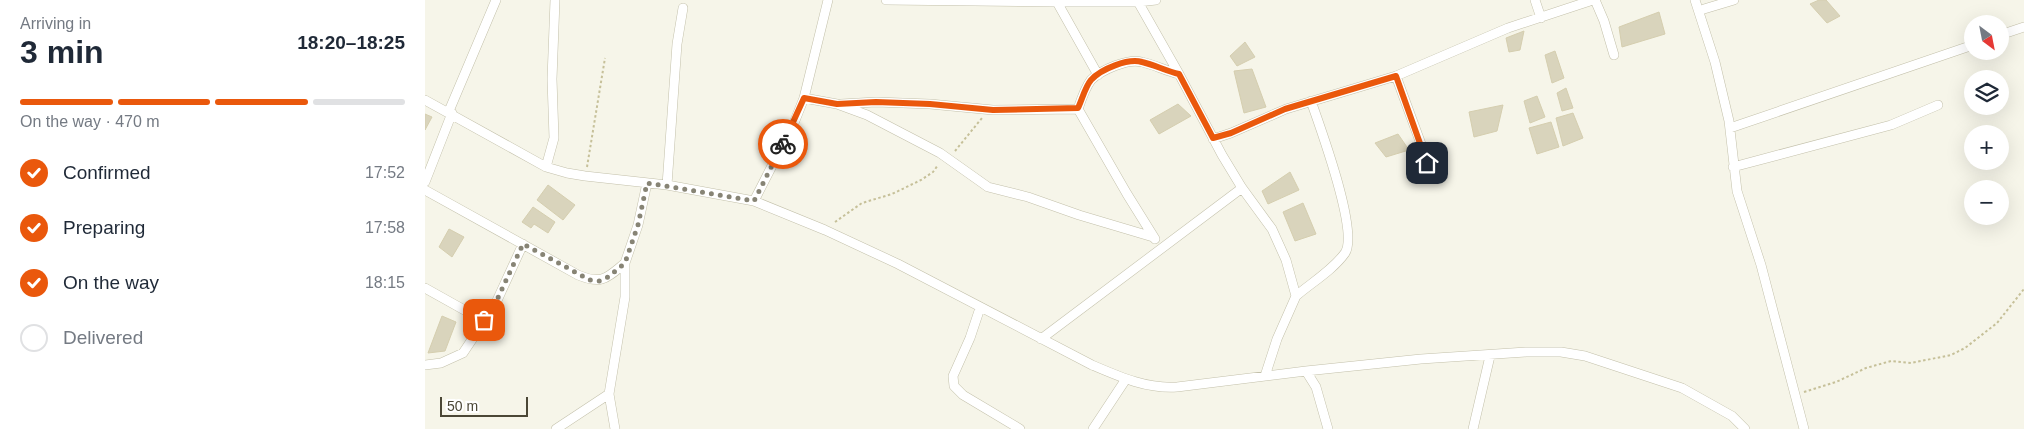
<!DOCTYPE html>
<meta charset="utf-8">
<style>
body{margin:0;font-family:Helvetica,sans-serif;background:#f2f2f3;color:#1f2937;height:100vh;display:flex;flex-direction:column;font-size:19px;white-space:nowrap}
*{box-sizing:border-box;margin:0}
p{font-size:16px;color:#747a83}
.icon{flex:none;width:28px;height:28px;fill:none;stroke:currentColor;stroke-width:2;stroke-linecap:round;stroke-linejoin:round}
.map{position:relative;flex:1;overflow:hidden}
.sheet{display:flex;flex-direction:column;background:#fff;width:425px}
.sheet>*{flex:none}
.needle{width:32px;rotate:148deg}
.tools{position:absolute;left:1539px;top:15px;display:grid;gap:10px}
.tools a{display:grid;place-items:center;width:45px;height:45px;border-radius:50%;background:#fff;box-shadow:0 5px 20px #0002;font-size:25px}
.scale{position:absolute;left:15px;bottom:12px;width:88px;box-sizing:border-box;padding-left:5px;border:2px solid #4b4736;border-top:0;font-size:14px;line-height:18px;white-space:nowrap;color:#4b4736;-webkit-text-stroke:4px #fff;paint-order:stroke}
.pin{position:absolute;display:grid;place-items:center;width:42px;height:42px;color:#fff;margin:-21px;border-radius:10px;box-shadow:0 2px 8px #0006}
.courier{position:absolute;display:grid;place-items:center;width:50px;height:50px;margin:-25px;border:4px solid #ea580c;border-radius:50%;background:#fff;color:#222;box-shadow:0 1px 6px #0007}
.summary em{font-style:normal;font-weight:600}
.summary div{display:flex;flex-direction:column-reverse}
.summary{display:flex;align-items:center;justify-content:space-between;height:85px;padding:0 20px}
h1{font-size:32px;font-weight:600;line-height:38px}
.bar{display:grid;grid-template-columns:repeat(4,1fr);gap:8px 5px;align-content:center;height:60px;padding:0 20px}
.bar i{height:6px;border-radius:4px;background:#e0e1e3}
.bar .current{background:#ea580c}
.bar p{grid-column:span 4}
ol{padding:0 20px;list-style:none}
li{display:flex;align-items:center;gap:15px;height:55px}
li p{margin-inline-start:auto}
li .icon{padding:5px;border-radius:50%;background:#ea580c;color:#fff;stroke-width:4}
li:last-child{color:#747a83}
li i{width:28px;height:28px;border:2px solid #e0e1e3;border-radius:50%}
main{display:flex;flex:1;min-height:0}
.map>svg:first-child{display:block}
</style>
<main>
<section class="sheet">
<div class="summary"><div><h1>3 min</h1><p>Arriving in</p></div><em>18:20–18:25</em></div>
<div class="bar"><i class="current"></i><i class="current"></i><i class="current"></i><i></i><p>On the way · 470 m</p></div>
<ol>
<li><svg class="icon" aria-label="check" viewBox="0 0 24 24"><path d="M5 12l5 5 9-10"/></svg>Confirmed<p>17:52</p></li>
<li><svg class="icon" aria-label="check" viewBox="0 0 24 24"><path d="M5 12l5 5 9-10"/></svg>Preparing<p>17:58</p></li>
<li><svg class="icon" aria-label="check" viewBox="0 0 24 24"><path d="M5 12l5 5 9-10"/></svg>On the way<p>18:15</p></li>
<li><i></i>Delivered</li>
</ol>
</section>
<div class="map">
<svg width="1599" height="429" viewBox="0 0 1599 429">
<rect width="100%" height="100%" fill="#f6f5e9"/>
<path fill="#d9d4bc" stroke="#d5ceaf" d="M1394,0H1401L1415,16L1402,23L1385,4Z
M1234,12L1240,34L1197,47L1194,27Z
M1099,31L1095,50L1084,52L1081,38Z
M820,42L830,57L812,66L805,56Z
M1130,51L1139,78L1127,83L1120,55Z
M827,69L841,107L819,113L809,71Z
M1141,88L1148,108L1137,111L1132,93Z
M1112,96L1120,117L1105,123L1099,101Z
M753,104L766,116L734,134L725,120Z
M1078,105L1072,131L1049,137L1044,112Z
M1148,113L1158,138L1138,146L1131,118Z
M0,114L7,117L0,130Z
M1126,122L1134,147L1112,154L1104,128Z
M973,134L984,150L961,157L950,143Z
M865,172L874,190L843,204L837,191Z
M123,185L150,205L138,220L112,200Z
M878,203L891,234L870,241L858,212Z
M108,207L130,222L123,233L109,224L106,228L97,222Z
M24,229L39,237L27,257L14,247Z
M17,316L31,322L20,351L3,353Z"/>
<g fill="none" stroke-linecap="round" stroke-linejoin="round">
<defs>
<path id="minor" d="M461,0L632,2H713L731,0
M712,0L754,74L797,155L817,188L847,229L861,260L871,296L852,339L840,376
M1110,0L1116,18
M1170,0L1179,21L1189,55
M1270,0L1290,62L1304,121L1312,191L1336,265L1379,429
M632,2L673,75
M1279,9L1309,0
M1575,35L1599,27
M971,76L1003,163
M379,98L412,104L442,115L515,153L563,187L603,197L654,215L728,237
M0,100L121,167L142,173L160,176L242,185L329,201L400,230L473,264L667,365C695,377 722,389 752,387L881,371L996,359L1101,352H1136L1160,356L1257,388L1307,416L1320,429
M416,104L451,102L505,104L568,110L653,109
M653,109L702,194L730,239
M653,109C656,100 660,88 666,80C676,70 703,58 717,62C730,65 741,71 754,74
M24,111L71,0
M1305,128L1548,45
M788,139L806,133L861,109L971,76L1083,28L1168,0
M121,167L129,138L127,79L130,0
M1308,167L1466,125L1513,105
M0,182L27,113
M242,185L252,44L258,8
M0,190L153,275C177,285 182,278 200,263
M329,201L369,123L379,98L403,0
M0,288L59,321
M871,296C886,283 908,270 920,253C934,232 895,127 886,101
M555,308L545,338L528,376L529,386L538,395L595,429
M616,339L817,188
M0,365L16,363L38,353L70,305L98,244
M881,371L891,387L903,429
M131,429L184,394
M190,429L184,394L200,297V263L213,225L222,183
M668,429L701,379
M1048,429L1065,356"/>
</defs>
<use href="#minor" stroke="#c3c0aa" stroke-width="10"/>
<path stroke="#c6c099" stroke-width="2" stroke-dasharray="2.5 2.5" stroke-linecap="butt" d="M530,151L557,118
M162,167L180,58
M410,222L437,203L467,194L496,180L508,172L513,165
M1379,392L1411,382L1441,368L1466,361L1486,363L1526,355L1540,348L1572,323L1599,289"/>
<use href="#minor" stroke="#fff" stroke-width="9"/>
</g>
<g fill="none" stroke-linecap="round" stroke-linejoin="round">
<path stroke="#878475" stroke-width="5" stroke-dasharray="0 9" d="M59,320L70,304L98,244L165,280L174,281L183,277L200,263L213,225L222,183L329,201L358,144"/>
<path stroke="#ea580c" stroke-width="6" d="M358,144L379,98L412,104L451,102L505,104L568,110L653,108C657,100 660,87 666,80C676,69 703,58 717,62C730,65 741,71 754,74L788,138L806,133L860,109L971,76L1002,163"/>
</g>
</svg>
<div class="tools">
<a><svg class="needle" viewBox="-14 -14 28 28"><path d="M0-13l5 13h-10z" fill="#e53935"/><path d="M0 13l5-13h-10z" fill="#747a83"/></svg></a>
<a><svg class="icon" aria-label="layers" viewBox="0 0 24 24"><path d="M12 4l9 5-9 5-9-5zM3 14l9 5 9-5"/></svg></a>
<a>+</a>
<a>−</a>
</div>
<div class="scale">50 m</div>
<div class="pin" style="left:59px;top:320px;background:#ea580c"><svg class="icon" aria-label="bag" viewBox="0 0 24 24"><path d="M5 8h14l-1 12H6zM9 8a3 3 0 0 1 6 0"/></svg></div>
<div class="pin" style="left:1002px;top:163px;background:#1f2937"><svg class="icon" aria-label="home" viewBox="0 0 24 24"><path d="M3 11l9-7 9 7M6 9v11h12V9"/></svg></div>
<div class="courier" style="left:358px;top:144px"><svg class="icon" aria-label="bike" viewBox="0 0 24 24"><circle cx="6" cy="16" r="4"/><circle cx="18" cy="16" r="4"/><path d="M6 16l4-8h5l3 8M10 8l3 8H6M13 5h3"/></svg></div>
</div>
</main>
